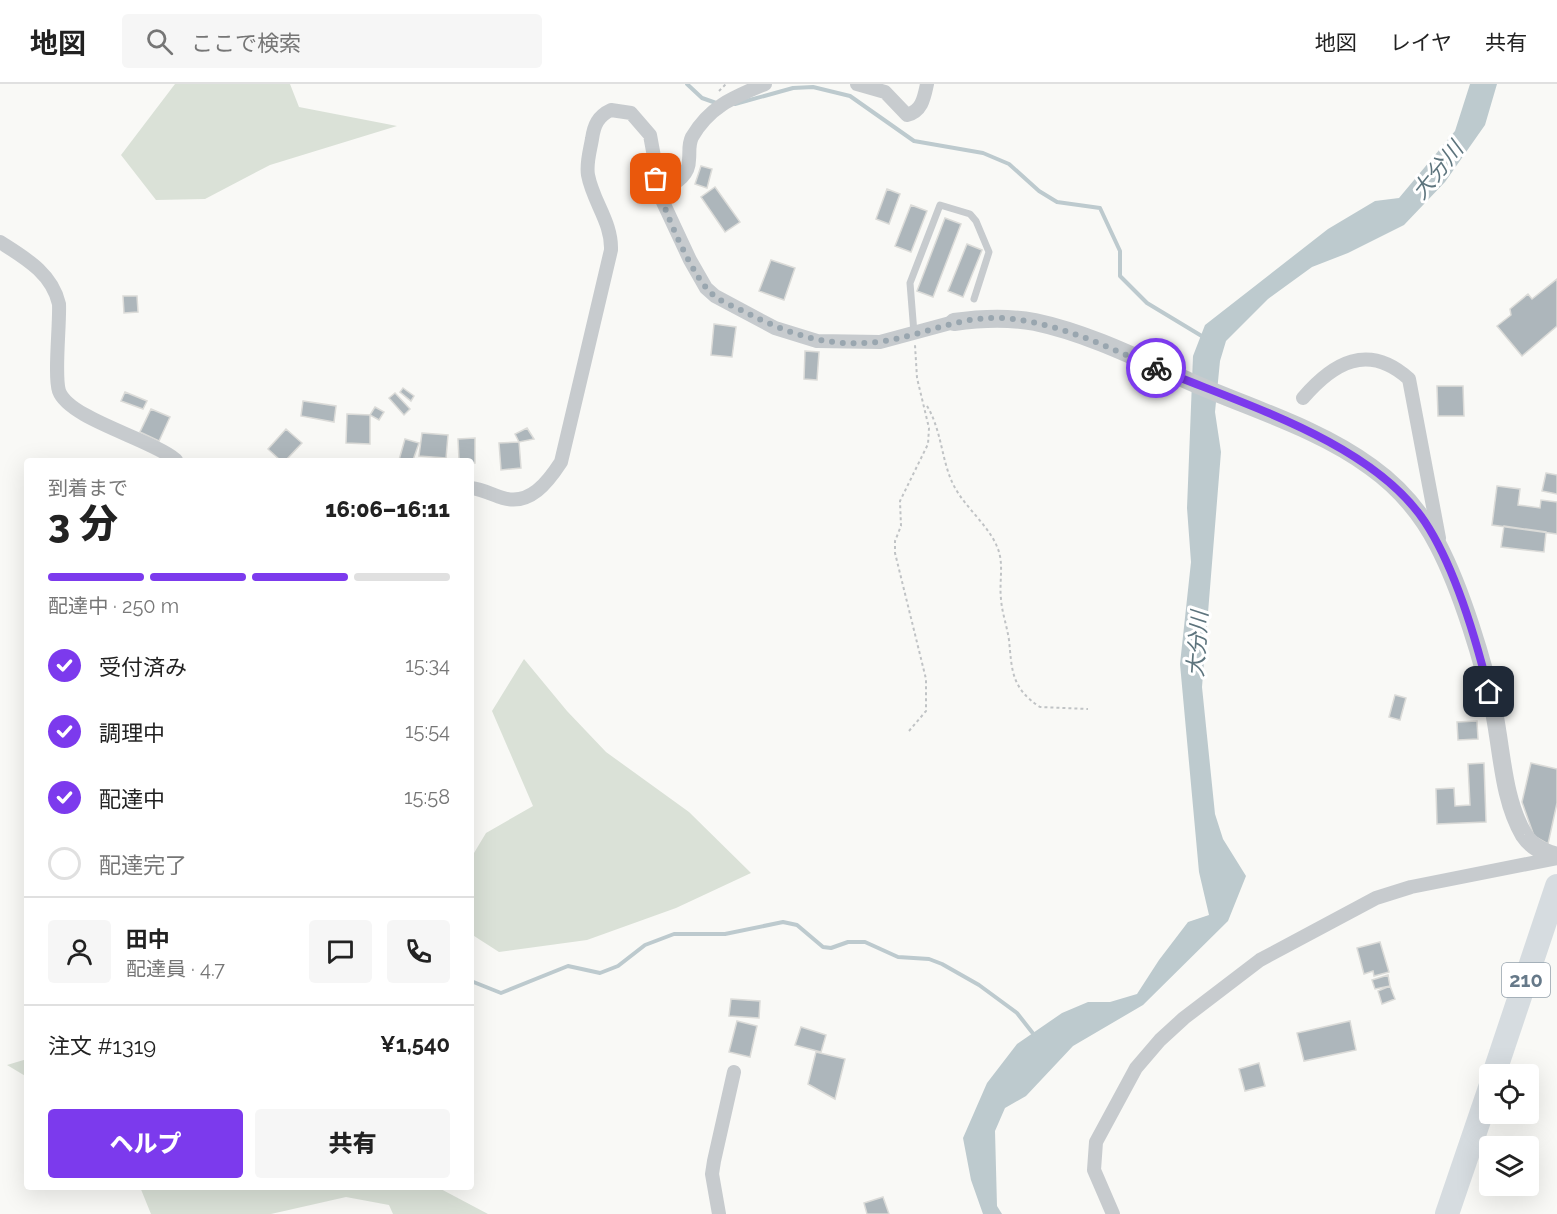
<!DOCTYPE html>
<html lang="ja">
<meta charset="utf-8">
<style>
body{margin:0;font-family:Raleway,"Noto Sans JP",sans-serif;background:#f6f6f6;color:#222;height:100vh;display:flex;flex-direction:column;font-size:22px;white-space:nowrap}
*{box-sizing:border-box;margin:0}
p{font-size:20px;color:#767676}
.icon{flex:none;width:33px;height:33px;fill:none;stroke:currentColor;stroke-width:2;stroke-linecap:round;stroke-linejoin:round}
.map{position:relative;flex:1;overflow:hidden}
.details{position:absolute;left:24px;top:374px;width:450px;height:732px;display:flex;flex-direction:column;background:#fff;border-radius:6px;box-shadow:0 6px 24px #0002}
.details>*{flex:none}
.controls{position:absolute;left:1479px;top:980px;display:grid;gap:12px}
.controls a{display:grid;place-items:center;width:60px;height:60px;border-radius:6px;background:#fff;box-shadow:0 6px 24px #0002;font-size:30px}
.pin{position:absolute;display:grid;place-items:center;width:51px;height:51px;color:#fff;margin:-26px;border-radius:12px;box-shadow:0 3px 9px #0006}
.courier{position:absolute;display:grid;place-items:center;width:60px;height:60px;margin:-30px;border:4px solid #7c3aed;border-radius:50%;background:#fff;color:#222;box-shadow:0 2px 8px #0007}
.summary em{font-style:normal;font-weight:800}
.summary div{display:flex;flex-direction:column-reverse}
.summary{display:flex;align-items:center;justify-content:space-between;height:102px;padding:0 24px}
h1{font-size:39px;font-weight:800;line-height:45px}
.bar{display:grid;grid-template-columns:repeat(4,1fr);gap:9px 6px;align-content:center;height:72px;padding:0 24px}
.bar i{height:8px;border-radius:4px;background:#e0e0e0}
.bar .selected{background:#7c3aed}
.bar p{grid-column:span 4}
.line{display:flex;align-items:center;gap:15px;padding:0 24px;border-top:2px solid #e0e0e0}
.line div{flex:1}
.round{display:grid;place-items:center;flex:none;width:63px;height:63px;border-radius:6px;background:#f6f6f6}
ol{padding:0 24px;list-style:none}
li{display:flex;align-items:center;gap:18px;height:66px}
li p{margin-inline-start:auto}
li .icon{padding:6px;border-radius:50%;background:#7c3aed;color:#fff;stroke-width:4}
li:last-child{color:#767676}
li i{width:33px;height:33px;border:3px solid #e0e0e0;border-radius:50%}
.primary-button{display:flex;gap:12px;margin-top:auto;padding:12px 24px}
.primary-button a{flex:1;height:69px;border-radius:6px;background:#7c3aed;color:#fff;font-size:24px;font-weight:800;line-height:69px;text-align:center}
.primary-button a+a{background:#f6f6f6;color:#222}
header{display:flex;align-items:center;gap:36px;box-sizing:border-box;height:84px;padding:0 30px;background:#fff;border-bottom:2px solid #e0e0e0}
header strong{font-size:28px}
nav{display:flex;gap:33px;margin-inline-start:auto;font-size:21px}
.search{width:420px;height:54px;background:#f6f6f6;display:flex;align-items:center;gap:15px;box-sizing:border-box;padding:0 21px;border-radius:6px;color:#767676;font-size:22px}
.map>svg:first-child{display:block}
</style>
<header>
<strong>地図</strong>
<div class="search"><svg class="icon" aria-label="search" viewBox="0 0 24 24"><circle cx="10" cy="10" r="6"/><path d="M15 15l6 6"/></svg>ここで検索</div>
<nav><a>地図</a><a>レイヤ</a><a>共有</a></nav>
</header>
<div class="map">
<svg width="1557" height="1130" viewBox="0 0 1557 1130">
<rect width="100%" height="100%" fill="#f9f9f6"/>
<path fill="#dae1d7" d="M175,0H290L299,23L397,42L270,81L205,115L156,116L121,71Z
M524,575L567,627L606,668L689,728L751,789L676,824L587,856L499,868L471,850V774L486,749L533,722L492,627Z
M27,975V993L7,981Z
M140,1103H437L488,1130H393L389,1121L346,1113L271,1130H151Z"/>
<path fill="#bdcace" d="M1470,0H1497L1485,41L1445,98L1404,141L1348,169L1312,183L1268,215L1226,257L1220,277L1215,328L1221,368L1202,603L1215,730L1223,755L1246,792L1228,837L1143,921L1073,962L1026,1012L1005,1024L995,1047L997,1122L1002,1130H983L971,1096L963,1054L987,999L1017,960L1062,929L1088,918H1110L1137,910L1159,876L1188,838L1209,831L1199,788L1180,580L1191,478L1187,424L1193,272L1205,241L1328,145L1375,117L1399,114L1455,47Z"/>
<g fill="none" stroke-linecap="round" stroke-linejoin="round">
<path stroke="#bdcace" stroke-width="4" d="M687,0L702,14L719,20
M735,20L793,4L813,3L850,12L914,57L983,69L1009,80L1039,107L1057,118L1100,124L1120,167V192L1147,219L1205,254
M471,897L501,909L568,882L600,889L618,882L645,861L674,850H725L783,838L797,841L823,863L831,864L848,858H865L898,873L929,875L942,880L979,901L1017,929L1035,952"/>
</g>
<path fill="#adb6bb" stroke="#dbdbd8" stroke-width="1.5" d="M701,82L712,85L707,104L695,100Z
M715,103L740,138L725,148L701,113Z
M887,105L900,110L889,140L876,135Z
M911,121L927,127L911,168L895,162Z
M945,134L961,140L933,213L917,207Z
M967,160L982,166L963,213L948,207Z
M771,176L795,184L784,216L759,207Z
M1557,195V242L1522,272L1497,242L1511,231L1510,225L1528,210L1532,215Z
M123,212H137L138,228L124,229Z
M714,240L736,243L732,273L711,271Z
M805,267L819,268L817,296L804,295Z
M1437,302H1463L1464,332H1438Z
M403,304L414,312L411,317L400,308Z
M125,308L147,317L143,325L121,317Z
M395,309L410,325L404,331L389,314Z
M303,317L336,322L334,338L301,332Z
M375,323L384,328L379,336L370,331Z
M151,325L170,333L159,357L140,348Z
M347,330L370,331V360L346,359Z
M527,344L534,355L519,358L515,350Z
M286,345L302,359L286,376H280L268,365Z
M422,349L448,351L446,374L419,372Z
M475,354V379H471V376H459L458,355Z
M405,355L419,359L413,376H399Z
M519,358L521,384L501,386L499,359Z
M1546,389L1557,391V410L1542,407Z
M1497,402L1520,405L1518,421L1540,424L1541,416L1557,418V450L1492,441Z
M1504,442L1546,448L1544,468L1501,463Z
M1395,611L1406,614L1400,636L1389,633Z
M1477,637L1478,655L1458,656L1457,638Z
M1484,679L1486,738L1437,740L1436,705L1454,704L1455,722L1470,721L1468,680Z
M1531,679L1557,685V719L1548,760L1534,752L1522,718Z
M1380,858L1389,888L1374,892L1373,887L1364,890L1357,864Z
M1388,891L1390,902L1375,905L1372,896Z
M1390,902L1395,915L1382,920L1378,907Z
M731,915L760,917L759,934L729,932Z
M737,937L757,942L750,973L729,968Z
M1350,937L1356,966L1304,977L1297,949Z
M801,943L826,951L821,968L795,961Z
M816,968L845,975L835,1015L808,1000Z
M1259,979L1265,1002L1245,1007L1239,985Z
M883,1113L889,1130H867L864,1119Z"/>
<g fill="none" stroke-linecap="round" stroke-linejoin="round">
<path stroke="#c0c3c5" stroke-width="2" stroke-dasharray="3 3" stroke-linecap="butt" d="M719,7L726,0
M927,322C942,347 941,375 953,400C964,423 989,441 998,465C1004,481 999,498 1001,515C1002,529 1007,542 1009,556C1012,586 1011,604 1040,623L1088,625
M909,647L926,627V595L895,469V457L901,442L900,417L928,360L929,344L917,294L915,261"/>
<path stroke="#c7cbce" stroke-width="7" d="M914,249L910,199L940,121L970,130L976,137L989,168L974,215"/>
<path stroke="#c7cbce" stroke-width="14" d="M857,0L885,8L907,31C922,27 924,14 927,0
M658,107C672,102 689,93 689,76C690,68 688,61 692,53C710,22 734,13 765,0
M0,158C25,174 52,189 59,220C60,240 54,291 59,307C69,335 151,355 176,376
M1303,314C1333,279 1368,258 1409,295L1439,454
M471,404C482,405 493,411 503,414C530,422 548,398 561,378L611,166C612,138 593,118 588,91C586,79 590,67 592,55C594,41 598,32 611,26L631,29L650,51L662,116L690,176L706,204L715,212L775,244L817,257L880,258L954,238
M719,1130L712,1090L714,1077L734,988
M1113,1130L1094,1086L1096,1058L1136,984L1160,956L1184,934L1260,876L1376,814L1411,803L1557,774"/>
<path stroke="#c7cbce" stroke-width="18" d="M954,238C982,234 1008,233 1035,238C1092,250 1147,279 1200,302C1256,326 1321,346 1371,383C1399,403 1422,430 1438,461C1461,505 1484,579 1494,628C1502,667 1503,716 1524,751C1532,763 1543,768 1557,772"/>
<path stroke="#d6dce0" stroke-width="24" d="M1494,990L1557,802
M1447,1130L1490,1004"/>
</g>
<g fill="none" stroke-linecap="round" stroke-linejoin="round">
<path stroke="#99a6af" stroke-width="6" stroke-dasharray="0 10.8" d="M656,95C661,121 692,192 711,209C719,217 732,222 743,227C786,249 827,264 877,258C920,253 957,232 1001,234C1056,237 1107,263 1156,284"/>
<path stroke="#7c3aed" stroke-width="8" d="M1156,284C1242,320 1372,358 1425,438C1454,482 1476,555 1489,608"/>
</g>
<g text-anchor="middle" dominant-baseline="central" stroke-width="6" stroke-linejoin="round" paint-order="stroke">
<rect fill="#fff" stroke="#94a1ac" stroke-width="1.5" x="1502" y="879" width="48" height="34" rx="4.5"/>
<g font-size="20" font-weight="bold" fill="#667989">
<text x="1526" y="896">210</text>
</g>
<g font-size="22" font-style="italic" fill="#5d747d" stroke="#fff">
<text transform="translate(1437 86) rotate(-51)">大分川</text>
<text transform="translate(1197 560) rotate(-86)">大分川</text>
</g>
</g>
</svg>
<div class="controls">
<a><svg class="icon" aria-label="locate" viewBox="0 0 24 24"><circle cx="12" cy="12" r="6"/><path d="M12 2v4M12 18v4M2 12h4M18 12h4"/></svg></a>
<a><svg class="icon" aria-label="layers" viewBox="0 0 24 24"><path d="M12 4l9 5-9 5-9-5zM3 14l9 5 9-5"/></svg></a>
</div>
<div class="pin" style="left:656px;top:95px;background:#ea580c"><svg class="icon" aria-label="bag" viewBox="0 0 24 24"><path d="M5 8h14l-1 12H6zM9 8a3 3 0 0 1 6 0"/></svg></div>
<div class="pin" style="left:1489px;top:608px;background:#1f2937"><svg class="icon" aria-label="home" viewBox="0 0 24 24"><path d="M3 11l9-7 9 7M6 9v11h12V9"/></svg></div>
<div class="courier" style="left:1156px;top:284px"><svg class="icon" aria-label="bike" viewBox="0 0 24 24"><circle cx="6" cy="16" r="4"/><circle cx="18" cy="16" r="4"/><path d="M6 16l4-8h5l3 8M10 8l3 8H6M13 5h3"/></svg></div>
<section class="details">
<div class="summary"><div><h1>3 分</h1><p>到着まで</p></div><em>16:06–16:11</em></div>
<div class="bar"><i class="selected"></i><i class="selected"></i><i class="selected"></i><i></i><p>配達中 · 250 m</p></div>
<ol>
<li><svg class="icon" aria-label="check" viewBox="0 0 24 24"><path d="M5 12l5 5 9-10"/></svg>受付済み<p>15:34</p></li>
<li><svg class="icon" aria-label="check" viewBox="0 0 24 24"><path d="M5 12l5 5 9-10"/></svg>調理中<p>15:54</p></li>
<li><svg class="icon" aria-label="check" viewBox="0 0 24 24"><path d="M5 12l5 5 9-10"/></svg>配達中<p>15:58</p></li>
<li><i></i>配達完了</li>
</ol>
<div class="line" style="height:108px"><a class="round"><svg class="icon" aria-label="person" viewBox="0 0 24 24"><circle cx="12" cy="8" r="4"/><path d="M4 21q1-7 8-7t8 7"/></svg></a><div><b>田中</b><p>配達員 · 4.7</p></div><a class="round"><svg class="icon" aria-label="chat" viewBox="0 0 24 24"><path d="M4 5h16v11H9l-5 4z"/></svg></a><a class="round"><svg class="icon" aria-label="phone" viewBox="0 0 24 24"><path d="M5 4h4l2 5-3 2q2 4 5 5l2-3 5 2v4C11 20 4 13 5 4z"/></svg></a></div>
<div class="line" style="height:78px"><div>注文 #1319</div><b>¥1,540</b></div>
<div class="primary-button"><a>ヘルプ</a><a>共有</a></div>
</section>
</div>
